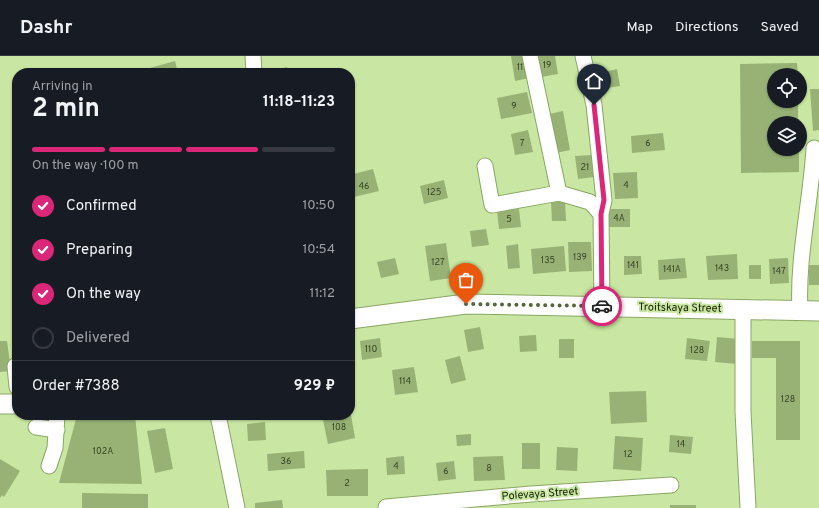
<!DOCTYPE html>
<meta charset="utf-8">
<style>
body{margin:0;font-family:Overpass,sans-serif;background:#20242c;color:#f1f3f6;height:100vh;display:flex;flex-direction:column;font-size:15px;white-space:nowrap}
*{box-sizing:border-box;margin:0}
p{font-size:13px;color:#9ea1a6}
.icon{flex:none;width:22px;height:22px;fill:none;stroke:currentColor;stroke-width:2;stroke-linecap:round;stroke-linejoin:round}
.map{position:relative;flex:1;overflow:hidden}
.details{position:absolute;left:12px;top:12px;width:343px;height:352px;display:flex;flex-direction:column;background:#171b24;border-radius:16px;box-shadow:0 1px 3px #0004}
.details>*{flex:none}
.fabs{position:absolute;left:767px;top:12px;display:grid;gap:8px}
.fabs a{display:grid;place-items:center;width:40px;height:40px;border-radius:50%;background:#171b24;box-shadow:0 1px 3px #0004;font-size:20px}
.pin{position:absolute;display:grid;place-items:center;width:34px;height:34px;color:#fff;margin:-41px -17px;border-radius:50% 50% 50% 0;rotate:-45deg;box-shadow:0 0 4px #0007}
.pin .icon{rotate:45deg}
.courier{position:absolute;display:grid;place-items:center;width:40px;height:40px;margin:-20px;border:3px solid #db2777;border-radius:50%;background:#fff;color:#222;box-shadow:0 1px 5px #0007}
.head em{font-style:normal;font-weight:700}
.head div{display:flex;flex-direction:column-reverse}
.head{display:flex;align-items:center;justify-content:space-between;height:68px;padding:0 20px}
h1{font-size:26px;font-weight:700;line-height:30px}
.bar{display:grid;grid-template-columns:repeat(4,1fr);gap:6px 4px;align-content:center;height:48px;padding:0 20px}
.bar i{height:5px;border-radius:3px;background:#363941}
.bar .on{background:#db2777}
.bar p{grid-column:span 4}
.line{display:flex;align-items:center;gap:10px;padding:0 20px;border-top:1px solid #363941}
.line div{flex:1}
ol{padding:0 20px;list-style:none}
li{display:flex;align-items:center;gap:12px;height:44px}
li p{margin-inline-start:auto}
li .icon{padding:4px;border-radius:50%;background:#db2777;color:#fff;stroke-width:4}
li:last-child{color:#9ea1a6}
li i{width:22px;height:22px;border:2px solid #363941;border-radius:50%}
header{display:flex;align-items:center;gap:24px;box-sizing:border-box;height:56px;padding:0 20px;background:#171b24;border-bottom:1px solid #363941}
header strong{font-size:19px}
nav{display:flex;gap:22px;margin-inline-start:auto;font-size:14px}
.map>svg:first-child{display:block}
</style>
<header>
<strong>Dashr</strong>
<nav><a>Map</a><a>Directions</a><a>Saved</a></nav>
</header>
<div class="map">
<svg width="819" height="452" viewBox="0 0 819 452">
<rect width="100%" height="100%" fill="#c9e7a2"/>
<path fill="#98b276" d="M511,0H525L529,22L515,25Z
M537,0H555L558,18L541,21Z
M175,5L178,17H152L150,12Z
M797,7L798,19H774V45H798V67H774V93H799V116L741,117L740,8Z
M287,11L289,17H267V16Z
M617,13L620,30L607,32L604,16Z
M810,33H819V74L813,75Z
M527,36L532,57L501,63L497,42Z
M563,55L570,94L556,97L549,58Z
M528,74L533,96L515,99L511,78Z
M663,77L665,94L632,97L631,80Z
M591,99L594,121L578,123L575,100Z
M373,113L379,135L354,141L350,119Z
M637,116L638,142L615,143L613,117Z
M444,124L448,142L424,148L420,130Z
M565,145L566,165H552L551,146Z
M519,153L521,171L499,173L497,155Z
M608,153H630V171H608Z
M486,173L489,189L472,191L470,175Z
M568,186H591L592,215L569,216Z
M446,187L451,222L430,225L425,190Z
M518,188L520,212L508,213L506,190Z
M564,190L566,215L533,218L531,193Z
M737,198L738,223L708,224L706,200Z
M624,200H641L642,218L624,219Z
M395,202L399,218L381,222L377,206Z
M685,202L687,222L659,224L658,204Z
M788,202L789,227L770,228L769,203Z
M749,209H761V223H749Z
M809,209H819V229H809Z
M480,271L484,293L468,296L464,274Z
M536,279L537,295L520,296L519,280Z
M717,281L739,283L737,308L715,306Z
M380,282L382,301L362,304L360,285Z
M687,282L710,285L707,305L685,303Z
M559,283H574V302H559Z
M0,285H7L11,315L0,316Z
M752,285H800V384H776V302H752Z
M460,300L466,324L451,328L445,304Z
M414,311L418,336L395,339L392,314Z
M646,335L647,366L611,368L609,336Z
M96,359H135L142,428L59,427L76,363Z
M322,359H351L355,382L328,388Z
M265,366L266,384L248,385L247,368Z
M165,372L173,413L155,417L147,375Z
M471,378V389L457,390L456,379Z
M670,379L693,381L691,398L669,396Z
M615,380L643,382L641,415L613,413Z
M522,387H540V413H522Z
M557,391L578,392L577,415L556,414Z
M304,395L305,412L268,415L267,398Z
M404,400L405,418L387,419L386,402Z
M503,400L505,424L474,425L473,401Z
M0,403L20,415L4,441L2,439L0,442Z
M454,405L456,423L438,425L436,407Z
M368,413V440H327L326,414Z
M82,437L148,438V452H82Z
M282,444L283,452H255V447Z
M670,449H696V452H670Z"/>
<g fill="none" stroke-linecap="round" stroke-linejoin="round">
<defs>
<path id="minor" d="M253,0L254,17
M530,0L559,137L590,146L601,158
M583,0L594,49L604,144L601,158L602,251
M485,110L492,149L559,137
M743,254V356L748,452
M800,255C797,201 811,146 814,92
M17,310H15L17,331
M218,359L237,452
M36,371L57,374
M49,410L55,392L57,359
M386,451L531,438L671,429"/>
<path id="major" d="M350,263L466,248L819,255
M0,348H17"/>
</defs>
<use href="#minor" stroke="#8aa663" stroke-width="17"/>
<use href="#major" stroke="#8aa663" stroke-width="21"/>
<use href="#minor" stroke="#fff" stroke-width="15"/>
<use href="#major" stroke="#fff" stroke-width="19"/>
</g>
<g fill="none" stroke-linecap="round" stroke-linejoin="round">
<path stroke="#55663c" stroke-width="4" stroke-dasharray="0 7.2" d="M466,248L602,250"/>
<path stroke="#db2777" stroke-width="5" d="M594,49L604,144L601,158L602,250"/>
</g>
<g text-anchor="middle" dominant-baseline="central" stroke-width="4" stroke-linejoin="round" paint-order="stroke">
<g font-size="9" fill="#364421">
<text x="547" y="9">19</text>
<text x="520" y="11">11</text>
<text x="514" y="50">9</text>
<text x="522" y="87">7</text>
<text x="648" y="87">6</text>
<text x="585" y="111">21</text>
<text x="626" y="129">4</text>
<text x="364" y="130">46</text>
<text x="434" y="136">125</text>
<text x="619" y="162">4А</text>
<text x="509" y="163">5</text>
<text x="580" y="201">139</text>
<text x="548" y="204">135</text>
<text x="438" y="206">127</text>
<text x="633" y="209">141</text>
<text x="722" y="212">143</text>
<text x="672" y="213">141А</text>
<text x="779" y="215">147</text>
<text x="371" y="293">110</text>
<text x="697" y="294">128</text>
<text x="405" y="325">114</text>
<text x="788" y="343">128</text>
<text x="339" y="371">108</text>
<text x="681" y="388">14</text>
<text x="103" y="395">102А</text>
<text x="628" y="398">12</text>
<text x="286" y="405">36</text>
<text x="396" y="410">4</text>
<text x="489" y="412">8</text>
<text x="446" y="415">6</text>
<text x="347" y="427">2</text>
</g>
<g font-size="11" fill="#162005" stroke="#c9e7a2">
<text transform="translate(680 252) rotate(1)">Troitskaya Street</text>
<text transform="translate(540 438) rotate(-4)">Polevaya Street</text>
</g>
</g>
</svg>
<div class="fabs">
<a><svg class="icon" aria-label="locate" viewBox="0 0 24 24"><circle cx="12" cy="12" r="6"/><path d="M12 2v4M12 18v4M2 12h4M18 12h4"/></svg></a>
<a><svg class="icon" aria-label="layers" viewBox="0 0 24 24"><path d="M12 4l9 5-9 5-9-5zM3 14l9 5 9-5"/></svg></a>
</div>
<div class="pin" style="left:466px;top:248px;background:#ea580c"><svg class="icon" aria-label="bag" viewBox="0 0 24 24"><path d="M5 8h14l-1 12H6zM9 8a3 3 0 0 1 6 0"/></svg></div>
<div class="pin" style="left:594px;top:49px;background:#1f2937"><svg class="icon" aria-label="home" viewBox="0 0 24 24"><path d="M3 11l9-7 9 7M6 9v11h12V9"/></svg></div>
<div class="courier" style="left:602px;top:250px"><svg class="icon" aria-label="car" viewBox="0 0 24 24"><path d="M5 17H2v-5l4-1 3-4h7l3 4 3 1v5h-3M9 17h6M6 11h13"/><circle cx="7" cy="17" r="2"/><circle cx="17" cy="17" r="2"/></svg></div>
<section class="details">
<div class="head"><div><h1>2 min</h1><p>Arriving in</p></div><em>11:18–11:23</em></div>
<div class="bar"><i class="on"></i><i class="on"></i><i class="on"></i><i></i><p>On the way · 100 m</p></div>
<ol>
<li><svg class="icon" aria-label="check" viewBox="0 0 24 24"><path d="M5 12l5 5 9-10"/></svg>Confirmed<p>10:50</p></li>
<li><svg class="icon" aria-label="check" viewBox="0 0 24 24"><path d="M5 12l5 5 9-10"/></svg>Preparing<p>10:54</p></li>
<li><svg class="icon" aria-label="check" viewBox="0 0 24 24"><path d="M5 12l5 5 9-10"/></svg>On the way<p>11:12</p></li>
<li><i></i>Delivered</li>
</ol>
<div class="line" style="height:52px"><div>Order #7388</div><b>929 ₽</b></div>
</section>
</div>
